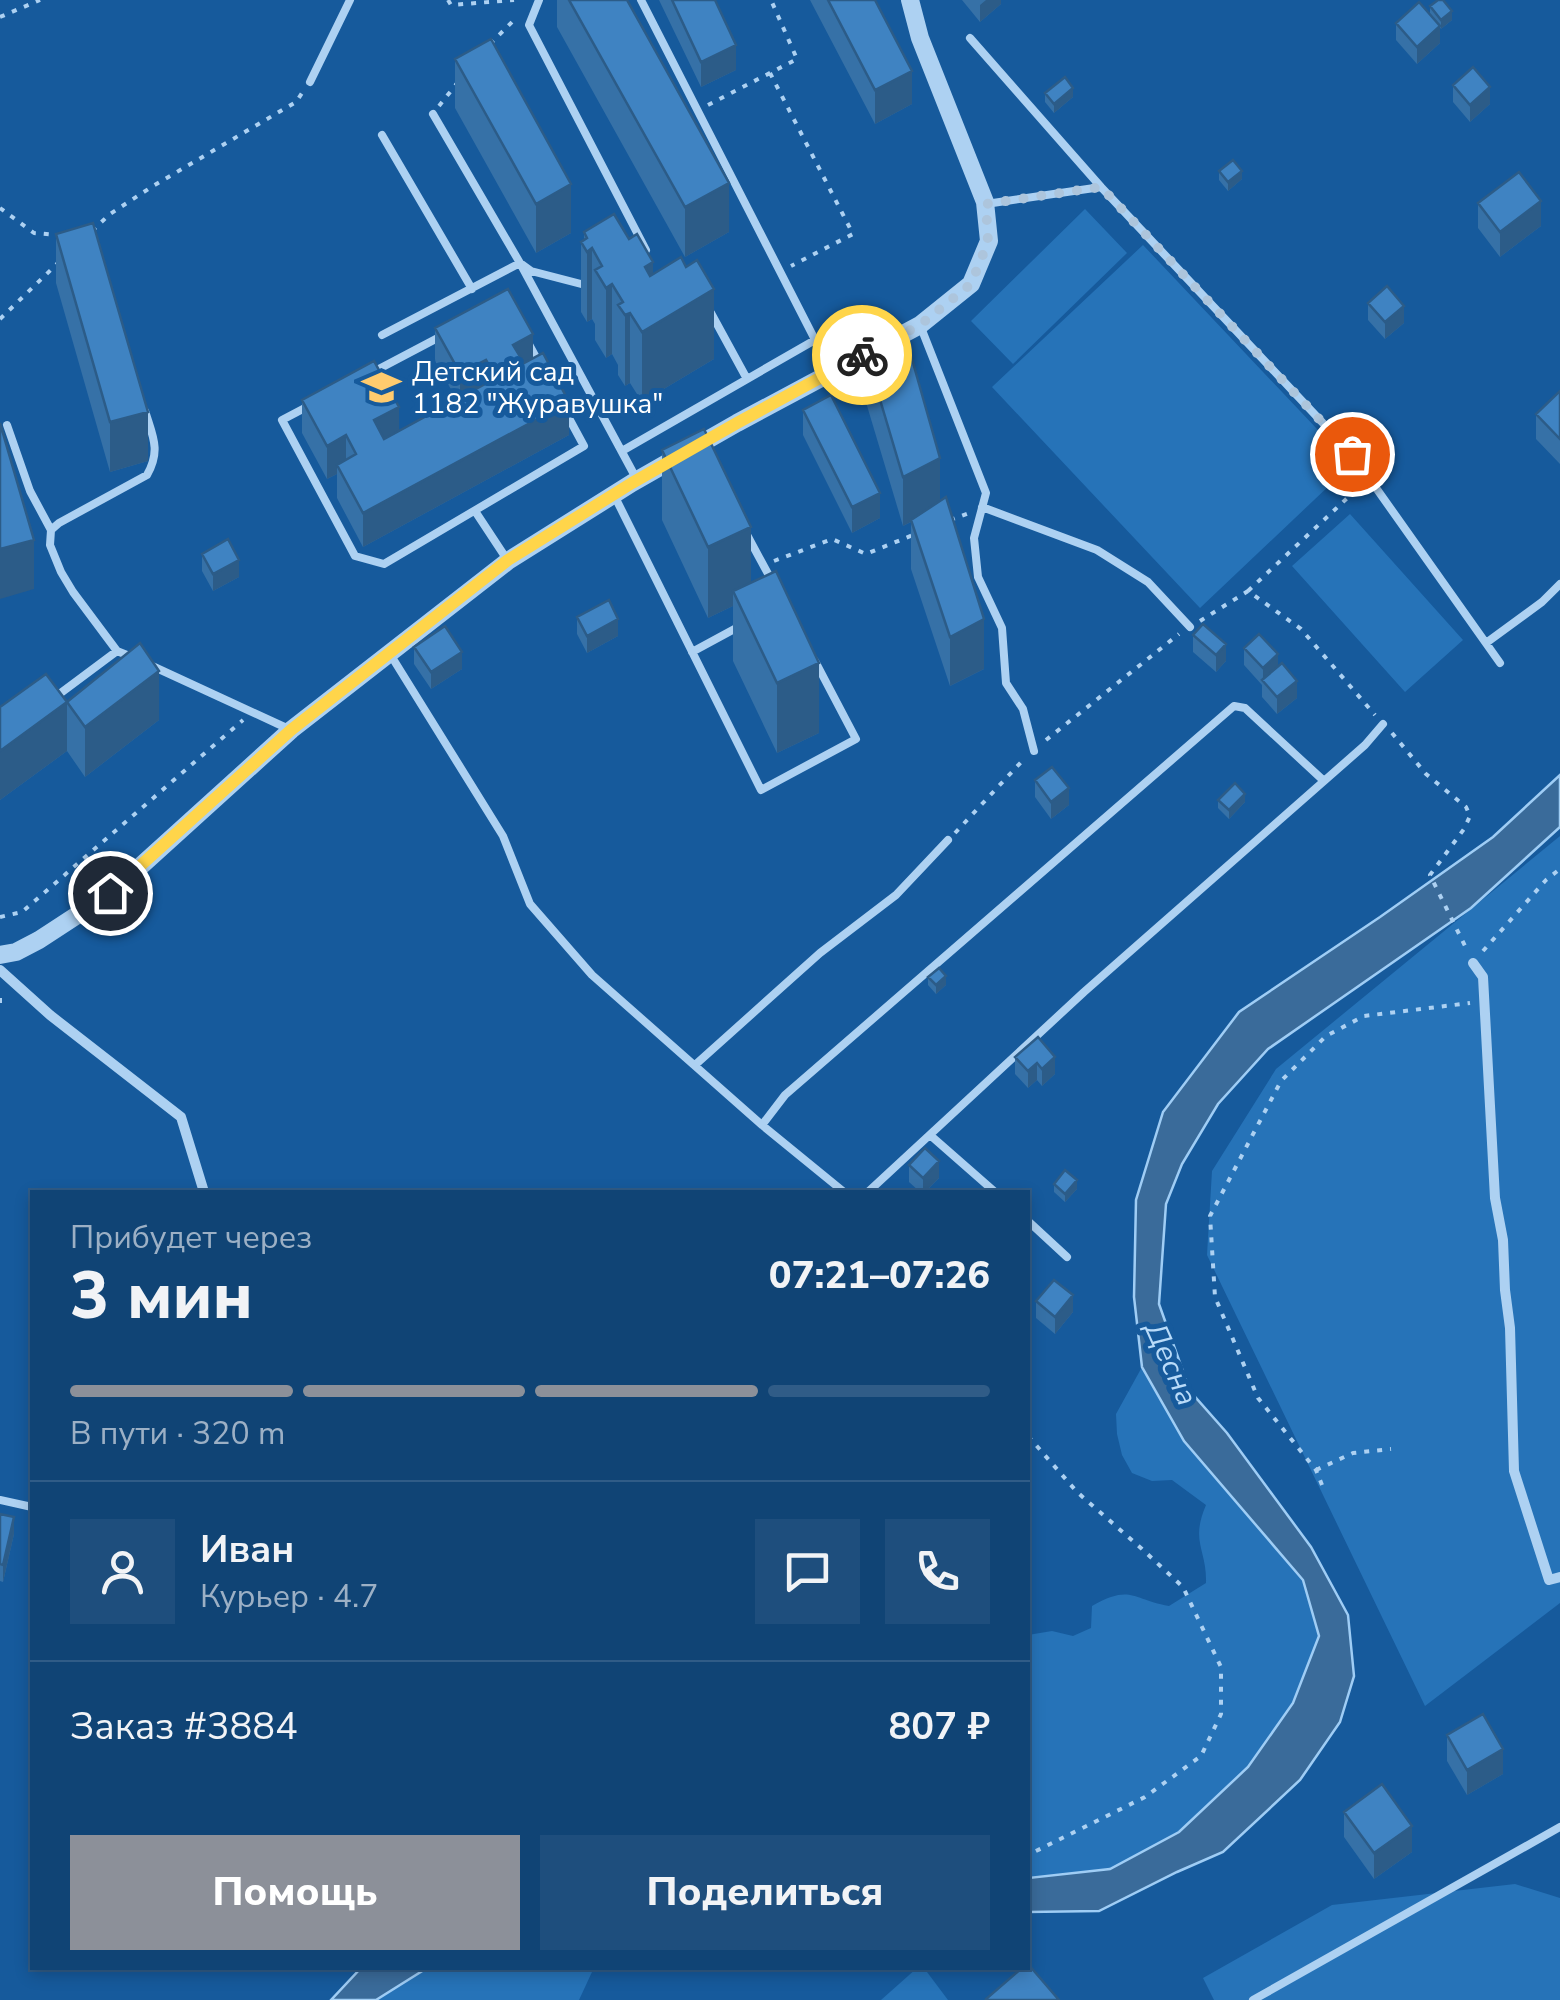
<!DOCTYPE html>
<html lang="ru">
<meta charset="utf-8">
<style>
body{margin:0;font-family:"Nunito Sans",sans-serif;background:#1e4e7d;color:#f1f3f6;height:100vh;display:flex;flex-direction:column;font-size:38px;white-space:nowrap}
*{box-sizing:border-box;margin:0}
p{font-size:32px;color:#9cb0c5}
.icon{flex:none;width:55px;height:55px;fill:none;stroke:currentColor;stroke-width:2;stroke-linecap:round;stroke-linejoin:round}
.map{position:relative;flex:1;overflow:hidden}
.sheet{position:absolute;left:30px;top:1190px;width:1000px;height:780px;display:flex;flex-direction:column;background:#104475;border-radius:0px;box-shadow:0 5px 15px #0003,0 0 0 2px #305c87}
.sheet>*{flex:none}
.pin{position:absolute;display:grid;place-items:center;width:85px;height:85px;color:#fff;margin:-42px;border:5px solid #fff;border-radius:50%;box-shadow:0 2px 10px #0007}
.courier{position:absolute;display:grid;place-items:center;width:100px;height:100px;margin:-50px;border:8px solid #ffd54a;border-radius:50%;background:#fff;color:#222;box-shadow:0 2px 12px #0007}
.summary em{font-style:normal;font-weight:800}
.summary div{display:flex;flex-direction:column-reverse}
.summary{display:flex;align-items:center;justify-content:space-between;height:170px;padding:0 40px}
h1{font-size:65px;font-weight:800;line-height:75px}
.bar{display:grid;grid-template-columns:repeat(4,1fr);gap:15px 10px;align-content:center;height:120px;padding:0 40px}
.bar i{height:12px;border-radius:8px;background:#305c87}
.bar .active{background:#8c9099}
.bar p{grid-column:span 4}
.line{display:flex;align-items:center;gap:25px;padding:0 40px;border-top:2px solid #305c87}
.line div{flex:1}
.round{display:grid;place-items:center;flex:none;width:105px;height:105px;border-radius:0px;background:#1e4e7d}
.primary-button{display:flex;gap:20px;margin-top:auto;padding:20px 40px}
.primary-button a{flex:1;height:115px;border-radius:0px;background:#8c9099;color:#fff;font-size:40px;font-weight:800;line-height:115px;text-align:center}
.primary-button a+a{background:#1e4e7d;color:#f1f3f6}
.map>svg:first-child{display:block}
</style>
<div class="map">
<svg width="1560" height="2000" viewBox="0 0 1560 2000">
<rect width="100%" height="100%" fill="#165a9c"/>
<path fill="#2673b8" d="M1085,209L1127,253L1013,364L971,321Z
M1143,245L1351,465L1200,608L992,387Z
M1350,514L1463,640L1405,692L1292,566Z
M1560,836V1603L1425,1706L1207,1255L1212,1171L1276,1069Z
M1142,1367L1184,1441L1303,1580L1319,1636L1293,1703L1248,1767L1179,1832L1110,1869L1028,1878V1635L1052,1631L1073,1636L1091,1628L1092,1606C1131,1584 1131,1599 1169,1606L1206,1583C1207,1549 1190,1542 1206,1505L1172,1480L1152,1481L1132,1473L1122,1455L1117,1434L1116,1414Z
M1515,1884L1560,1898V2000H1214L1203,1978L1332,1905Z
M427,1968H605L592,1972L579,2000H376Z
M917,1968H924L948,2000H881Z"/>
<path fill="#3a6b9a" stroke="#9fcdf5" stroke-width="2.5" d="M1560,775V827L1471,908L1268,1049L1218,1104L1182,1164L1166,1204L1159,1304L1190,1391L1227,1433L1311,1547L1348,1615L1354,1676L1340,1722L1300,1780L1223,1852L1177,1872L1099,1911L1028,1912V1878L1110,1869L1179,1832L1248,1767L1293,1703L1319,1636L1303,1580L1184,1441L1142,1367L1134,1297L1136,1200L1163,1112L1239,1012L1380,917L1493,837Z
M361,1968H427L376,2000H331Z"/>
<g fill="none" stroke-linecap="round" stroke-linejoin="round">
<path stroke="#add1f2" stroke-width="4" stroke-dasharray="5 8" stroke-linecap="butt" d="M448,0L451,5L514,0
M0,17L40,0
M490,44L515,19
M770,73L853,234L791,266
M708,105L797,59L771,0
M439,106L458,82
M0,208L34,233L57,235
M92,231L110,214L153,186L296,102L304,90
M0,319L60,261
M950,520L969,513
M774,561L832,539L866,554L913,535
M1248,591L1358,488
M1200,621L1248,591L1301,629L1375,715
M1392,733L1426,774L1466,807L1470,816L1464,829L1430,875L1467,950
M1046,740L1179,634
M955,833L1024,759
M0,917L22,912L243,720
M1483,951L1546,880L1560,869
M0,998V1007
M1028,1436L1077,1492L1142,1549L1183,1587L1221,1667V1714L1201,1756L1145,1797L1028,1855
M1316,1470L1353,1453L1391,1449
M1322,1485L1316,1470L1258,1398L1215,1297L1210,1216L1281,1081L1326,1036L1364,1016L1470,1003"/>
<path stroke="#add1f2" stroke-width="8" d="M539,0L529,25L646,250
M641,0L831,371
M970,38L1101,187
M310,82L350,0
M433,114L520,263L531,271L585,285L588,283
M382,135L472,289
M986,204L1101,187L1352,454L1500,663
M506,302L584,446L384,564L355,556L282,420Z
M711,313L747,379
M920,325L986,493L974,538L978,577L1002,628L1006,683L1023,709L1034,751
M382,335L520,263L636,478
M7,425L30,491L51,530
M622,451L815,340
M614,495L761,790L856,739L815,661
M982,507L1097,550L1148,582L1190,627
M475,511L508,561
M746,533L773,583
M1486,643L1542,602L1560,584
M692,652L740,626
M390,654L503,836L530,904L592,975L762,1125L844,1192
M132,657L117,651L73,592L61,572L50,545L51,530L59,523L147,475C161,450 153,437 145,411
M150,665L291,730
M52,697L58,695L117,651
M695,1065L820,953L896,895L948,840
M762,1125L785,1095L1234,706L1245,708L1324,781
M930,1135L995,1192
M868,1192L1084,992L1365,745L1383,724
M1028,1221L1067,1257
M0,1500L32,1507
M1253,2000L1560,1827"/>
<path stroke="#add1f2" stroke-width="10" d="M1473,963L1483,977L1495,1198L1503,1240L1505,1290L1510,1328L1514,1471L1549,1580L1560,1577
M0,970L50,1015L181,1117L204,1192"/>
<path stroke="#add1f2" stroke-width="18" d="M0,955L16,952L39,940L111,893L291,730L508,561L632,483L737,423L920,325L971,284L989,241L985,202L920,38L910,0"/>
</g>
<path fill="#3671a7" d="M557,0H627L729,232L685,257L557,27Z
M659,0H715L736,70L701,87Z
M810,0H875L912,104L875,124Z
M962,0H1001V4L980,22Z
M1430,6L1452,20L1441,29L1440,27V43L1417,64L1396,40V23L1430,15Z
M455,59L571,233L536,253L455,108Z
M1453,85L1490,104L1470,122L1453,102Z
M1045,93L1073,97L1054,113L1045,102Z
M1219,171L1242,179L1228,191L1219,180Z
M1478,203L1541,226L1500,257L1478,228Z
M584,232L629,239L714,359L642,402L630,383L625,386L618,375V365L612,354L606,358L595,340V324L592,319L587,322L581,312V242L584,240Z
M56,234L148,461L110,472L56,283Z
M1368,303L1404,323L1385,339L1368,320Z
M435,328L533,358L569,435L363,547L337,498V474L327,479L302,433V400L399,431L457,400L435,361Z
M865,349L940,501L984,669L950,686L911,569V522L903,526L865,399Z
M1560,391V464L1536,439V414Z
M803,410L880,518L852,533L803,435Z
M662,450L751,582L819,733L777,753L733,661V606L708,618L662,520Z
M202,554L239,577L213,591L202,571Z
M577,617L618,636L587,653L577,634Z
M1193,635L1226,661L1216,672L1193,652Z
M414,647L462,669L431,689L414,664Z
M1244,648L1278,667L1297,698L1277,714L1262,697V685L1244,665Z
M67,702L159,720L85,777L67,751L0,800V707Z
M1035,780L1069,805L1051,819L1035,797Z
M1218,800L1245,802L1229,819L1218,808Z
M928,977L946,985L936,994L928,985Z
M1038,1037L1055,1074L1042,1086L1037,1080L1028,1088L1015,1074V1057Z
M909,1165L939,1178L925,1192H920L909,1182Z
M1054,1184L1077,1189L1065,1202L1054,1192Z
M1036,1301L1073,1312L1055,1334L1036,1318Z
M0,1514L14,1534L3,1582L0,1581Z
M1447,1735L1503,1774L1467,1795L1447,1761Z
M1344,1812L1412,1852L1374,1879L1344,1837Z"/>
<path fill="#2c5c88" d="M986,0H1001V4L980,22V5Z
M1452,11V20L1441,29V20Z
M1440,26V43L1417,64V47Z
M736,45V70L701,87V62Z
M912,71V104L875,124V90Z
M1490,87V104L1470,122V105Z
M1073,88V97L1054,113V104Z
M1242,171V179L1228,191V182Z
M729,183V232L685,257V207Z
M571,184V233L536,253V204Z
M1541,201V226L1500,257V232Z
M592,248V319L587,322V252Z
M653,262V325L714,289V359L642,402V332L645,267Z
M612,284V354L606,358V288Z
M1404,306V323L1385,339V322Z
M630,313V383L625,386V315Z
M533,334V368L513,378V345Z
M486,360V393L460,407V373Z
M569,402V435L363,547V513Z
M399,407V440L374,454V420Z
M148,412V461L110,472V422Z
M346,435V469L337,465V474L327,479V446Z
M940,458V507L903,526V477Z
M880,493V518L852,533V507Z
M751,527V598L733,591V606L708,618V547Z
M34,540V589L0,599V549Z
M239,560V577L213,591V574Z
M618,619V636L587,653V636Z
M984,619V669L950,686V637Z
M1226,644V661L1216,672V655Z
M462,652V669L431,689V672Z
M1278,654V671L1263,680V668Z
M819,663V733L777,753V683Z
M159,671V720L85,777V727Z
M1297,681V698L1277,714V697Z
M67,702V751L0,800V751Z
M1069,788V805L1051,819V802Z
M1245,794V802L1229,819V810Z
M946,976V985L936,994V985Z
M1055,1057V1074L1042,1086V1069Z
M1037,1063V1080L1028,1088V1071Z
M939,1161V1178L925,1192H923V1178Z
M1077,1180V1189L1065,1202V1194Z
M1073,1295V1312L1055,1334V1317Z
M14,1517V1534L3,1582V1565Z
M1503,1749V1774L1467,1795V1770Z
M1412,1826V1852L1374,1879V1853Z"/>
<path fill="#3f83c2" stroke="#2c5c88" stroke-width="2.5" d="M569,0H627L729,183L685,207Z
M672,0H715L736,45L701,62Z
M828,0H875L912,71L875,90Z
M1438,0H1443L1452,11L1441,20L1430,6Z
M1419,2L1440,26L1417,47L1396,23Z
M491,39L571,184L536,204L455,59Z
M1473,67L1490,87L1470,105L1453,85Z
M1065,77L1073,88L1054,104L1045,93Z
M1233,160L1242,171L1228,182L1219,171Z
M1519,172L1541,201L1500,232L1478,203Z
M614,214L629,239L637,234L653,262L645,267L650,276L681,257L686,267L697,260L714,289L642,332L630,313L625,315L618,305L623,302L612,284L606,288L595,270L602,266L592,248L587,252L581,242L587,238L584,232Z
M93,223L148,412L110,422L56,234Z
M1387,286L1404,306L1385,322L1368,303Z
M508,289L533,334L513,345L524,363L543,353L569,402L363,513L337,465L356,454L346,435L327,446L302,400L374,361L399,407L374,420L384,439L496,378L486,360L460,373L435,328Z
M904,331L940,458L903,477L865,349Z
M1560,391V439L1536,414Z
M831,395L880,493L852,507L803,410Z
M0,423L34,540L0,549Z
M704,429L751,527L708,547L662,450Z
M946,497L984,619L950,637L911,520Z
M228,539L239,560L213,574L202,554Z
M776,571L819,663L777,683L733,591Z
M609,600L618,619L587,636L577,617Z
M1203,624L1226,644L1216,655L1193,635Z
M445,626L462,652L431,672L414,647Z
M1259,634L1278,654L1263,668L1244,648Z
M140,643L159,671L85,727L67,702L0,751V707L46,674L67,702Z
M1282,663L1297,681L1277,697L1262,680Z
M1052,767L1069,788L1051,802L1035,780Z
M1235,783L1245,794L1229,810L1218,800Z
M939,968L946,976L936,985L928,977Z
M1038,1037L1055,1057L1042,1069L1037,1063L1028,1071L1015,1057Z
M925,1148L939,1161L923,1178L909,1165Z
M1065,1170L1077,1180L1065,1194L1054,1184Z
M1054,1280L1073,1295L1055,1317L1036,1301Z
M0,1514L14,1517L3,1565L0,1564Z
M1483,1714L1503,1749L1467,1770L1447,1735Z
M1382,1784L1412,1826L1374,1853L1344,1812Z
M1028,1964L1059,2000H987L986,1999L1022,1968H1028Z"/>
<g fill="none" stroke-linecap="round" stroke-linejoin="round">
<path stroke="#adc5dc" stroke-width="10" stroke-dasharray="0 18" d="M862,355L920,325L971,284L988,242L986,204L1101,187L1352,454"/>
<path stroke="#ffd54a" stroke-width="12" d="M110,893L291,730L508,560L632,483L737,423L862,355"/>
</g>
<defs>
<symbol id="school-bare" viewBox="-9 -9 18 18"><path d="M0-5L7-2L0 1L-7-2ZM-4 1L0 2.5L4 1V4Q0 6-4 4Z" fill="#ffcb6e" stroke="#165a9c" stroke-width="2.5" paint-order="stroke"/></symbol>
</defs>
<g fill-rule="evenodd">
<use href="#school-bare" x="354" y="360" width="55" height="55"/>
</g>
<g text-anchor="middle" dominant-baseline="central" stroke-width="10" stroke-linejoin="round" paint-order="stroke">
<g font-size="28" fill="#fff" stroke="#165a9c" text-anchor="start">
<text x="412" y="372">Детский сад<tspan x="412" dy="32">1182 "Журавушка"</tspan></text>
</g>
<g font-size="30" font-style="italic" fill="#b9dbf9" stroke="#165a9c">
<text transform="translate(1171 1364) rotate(66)">Десна</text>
</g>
</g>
</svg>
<div class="pin" style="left:1352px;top:454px;background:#ea580c"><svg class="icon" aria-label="bag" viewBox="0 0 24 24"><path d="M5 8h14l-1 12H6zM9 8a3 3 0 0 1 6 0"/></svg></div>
<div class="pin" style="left:110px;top:893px;background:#1f2937"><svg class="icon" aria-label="home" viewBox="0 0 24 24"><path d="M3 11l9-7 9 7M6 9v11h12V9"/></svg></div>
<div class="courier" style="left:862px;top:355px"><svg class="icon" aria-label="bike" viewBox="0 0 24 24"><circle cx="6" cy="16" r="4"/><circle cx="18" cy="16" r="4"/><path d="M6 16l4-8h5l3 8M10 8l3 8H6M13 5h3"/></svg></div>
<section class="sheet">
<div class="summary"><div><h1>3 мин</h1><p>Прибудет через</p></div><em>07:21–07:26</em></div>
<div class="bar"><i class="active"></i><i class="active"></i><i class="active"></i><i></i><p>В пути · 320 m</p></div>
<div class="line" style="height:180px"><a class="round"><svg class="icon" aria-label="person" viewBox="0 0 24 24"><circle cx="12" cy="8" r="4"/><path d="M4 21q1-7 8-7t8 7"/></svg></a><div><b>Иван</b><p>Курьер · 4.7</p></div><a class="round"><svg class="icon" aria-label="chat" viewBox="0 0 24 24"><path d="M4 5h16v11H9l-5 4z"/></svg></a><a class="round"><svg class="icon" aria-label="phone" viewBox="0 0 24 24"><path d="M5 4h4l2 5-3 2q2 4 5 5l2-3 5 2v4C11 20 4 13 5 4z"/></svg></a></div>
<div class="line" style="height:130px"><div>Заказ #3884</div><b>807 ₽</b></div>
<div class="primary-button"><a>Помощь</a><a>Поделиться</a></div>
</section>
</div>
